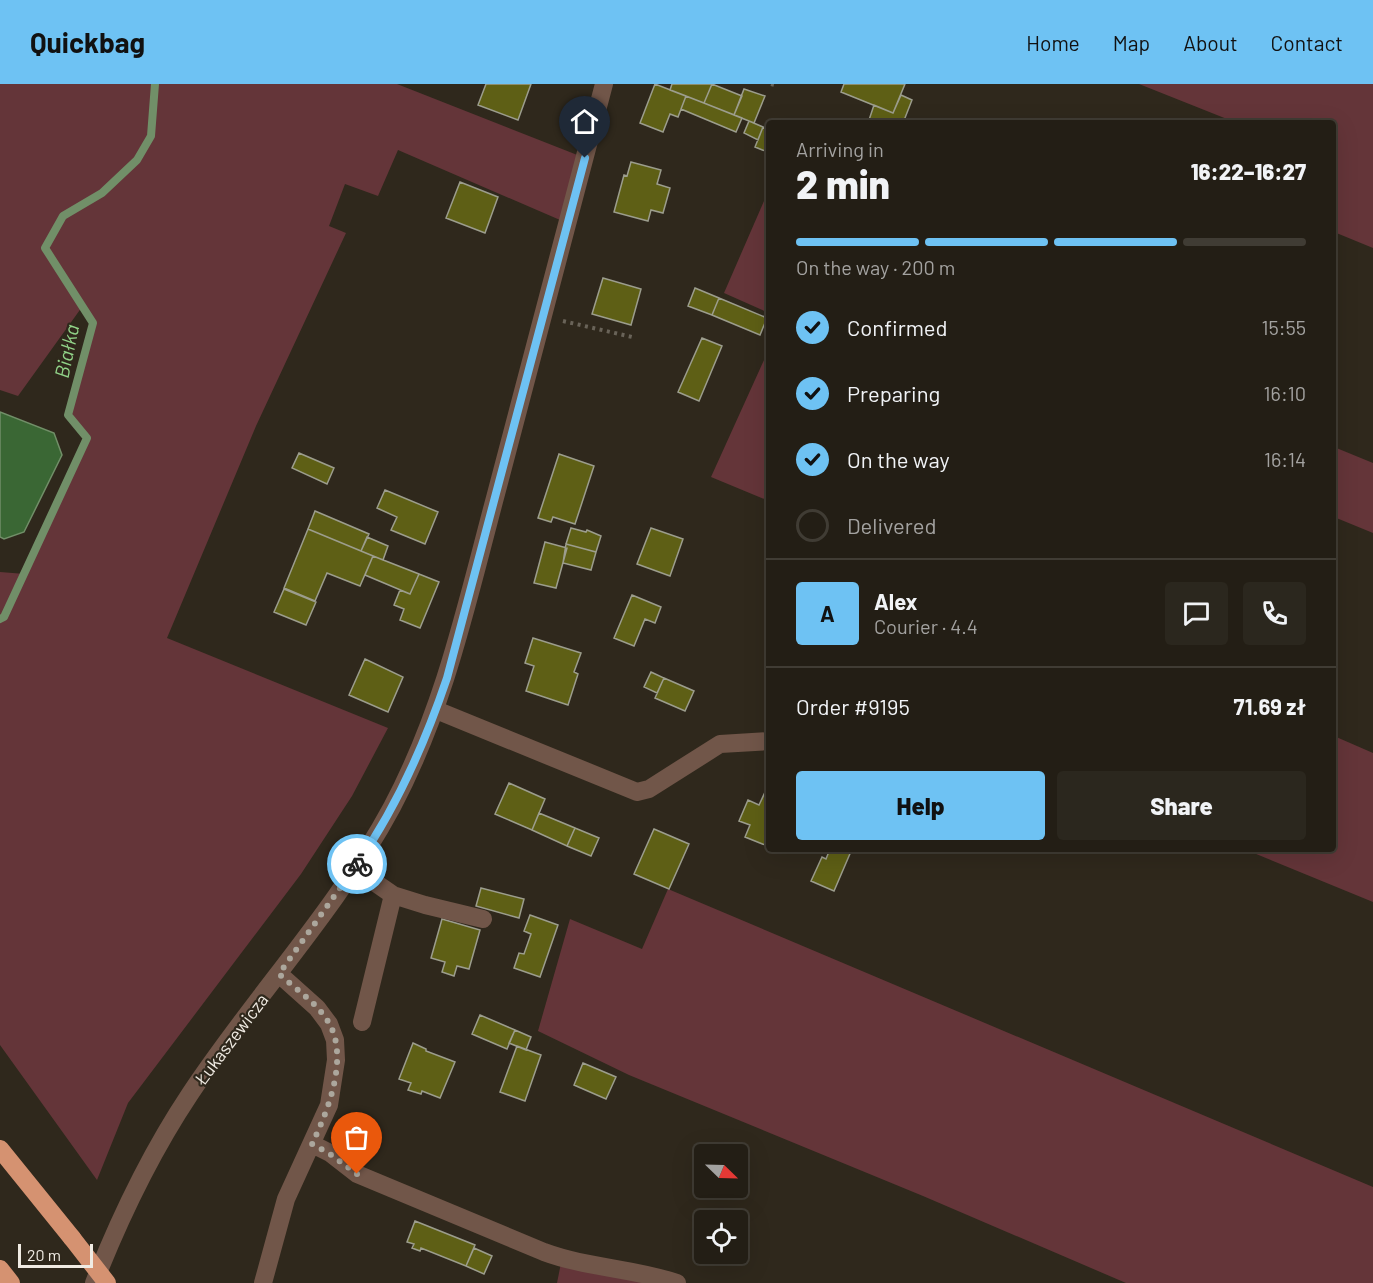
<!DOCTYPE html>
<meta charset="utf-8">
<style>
body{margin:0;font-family:Barlow,sans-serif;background:#2b271e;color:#f1f3f6;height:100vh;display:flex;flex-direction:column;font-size:22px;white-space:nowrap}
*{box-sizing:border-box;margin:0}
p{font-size:20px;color:#a3a2a0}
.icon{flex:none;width:33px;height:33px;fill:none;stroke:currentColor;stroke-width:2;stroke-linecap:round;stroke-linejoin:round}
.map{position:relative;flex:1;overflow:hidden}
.details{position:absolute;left:766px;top:36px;width:570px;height:732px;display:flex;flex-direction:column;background:#231e15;border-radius:6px;box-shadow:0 6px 24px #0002,0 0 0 2px #403c34}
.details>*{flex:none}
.needle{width:39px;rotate:113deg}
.fabs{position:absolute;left:694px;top:1060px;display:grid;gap:12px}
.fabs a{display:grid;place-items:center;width:54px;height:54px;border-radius:6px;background:#231e15;box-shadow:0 6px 24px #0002,0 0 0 2px #403c34;font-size:30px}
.scale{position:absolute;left:18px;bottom:15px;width:75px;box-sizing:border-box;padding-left:6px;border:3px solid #f0ebe3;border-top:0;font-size:16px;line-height:21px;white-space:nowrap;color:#f0ebe3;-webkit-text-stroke:4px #2f281c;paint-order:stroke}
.pin{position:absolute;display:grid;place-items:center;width:51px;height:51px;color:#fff;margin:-62px -26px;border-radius:50% 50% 50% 0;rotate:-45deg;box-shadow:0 0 6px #0007}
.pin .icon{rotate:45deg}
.courier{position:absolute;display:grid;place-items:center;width:60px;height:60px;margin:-30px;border:4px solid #6ec2f3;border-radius:50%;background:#fff;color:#222;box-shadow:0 2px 8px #0007}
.head em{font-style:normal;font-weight:800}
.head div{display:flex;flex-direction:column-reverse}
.head{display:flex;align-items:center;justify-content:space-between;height:102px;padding:0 30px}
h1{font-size:39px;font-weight:800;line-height:45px}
.bar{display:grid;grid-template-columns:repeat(4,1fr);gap:9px 6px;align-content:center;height:72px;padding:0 30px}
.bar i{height:8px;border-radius:4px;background:#403c34}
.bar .current{background:#6ec2f3}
.bar p{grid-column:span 4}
.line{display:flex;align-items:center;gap:15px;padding:0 30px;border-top:2px solid #403c34}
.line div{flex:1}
.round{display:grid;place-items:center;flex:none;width:63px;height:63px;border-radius:6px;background:#2b271e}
ol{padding:0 30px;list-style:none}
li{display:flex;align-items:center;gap:18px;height:66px}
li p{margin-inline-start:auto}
li .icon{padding:6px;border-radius:50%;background:#6ec2f3;color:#111;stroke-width:4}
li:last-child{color:#a3a2a0}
li i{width:33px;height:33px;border:3px solid #403c34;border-radius:50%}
.primary-button{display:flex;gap:12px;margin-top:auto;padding:12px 30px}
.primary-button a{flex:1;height:69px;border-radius:6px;background:#6ec2f3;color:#111;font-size:24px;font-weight:800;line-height:69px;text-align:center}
.primary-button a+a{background:#2b271e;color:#f1f3f6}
header{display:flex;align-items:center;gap:36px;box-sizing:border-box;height:84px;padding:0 30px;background:#6ec2f3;color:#111}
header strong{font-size:28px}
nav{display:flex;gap:33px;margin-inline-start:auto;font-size:21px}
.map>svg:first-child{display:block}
</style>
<header>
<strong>Quickbag</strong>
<nav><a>Home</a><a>Map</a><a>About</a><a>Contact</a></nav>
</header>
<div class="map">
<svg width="1373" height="1199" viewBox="0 0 1373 1199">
<rect width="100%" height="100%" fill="#2f281c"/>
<path fill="#643539" d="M0,0H397L585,74L567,139L398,66L378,112L345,100L329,142L346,149L256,342L167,554L388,644L352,712L301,790L128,1019L97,1096L0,961V488L25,490L87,355L68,331L93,240L82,223L18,312L0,306Z
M1139,0H1373V164L1334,148V39H1237Z
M764,117L769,119V229L724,209Z
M769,265V417L711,393Z
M1334,363L1373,379V449L1334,433Z
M1334,652L1373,669V818L1244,765H1334Z
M668,805L1373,1103V1199H1126L923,1112L629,991L538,947L570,835L642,865Z
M562,1174L677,1199H557Z"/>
<path fill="#3a6734" stroke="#718f68" stroke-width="1.5" d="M0,328L54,349L62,371L24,448L4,455L0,453Z"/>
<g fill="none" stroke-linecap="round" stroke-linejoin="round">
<path stroke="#718f68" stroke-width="8" d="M0,535L4,533L87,354L68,331L93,239L45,164L63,132L102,109L137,76L151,52L155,0"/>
</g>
<path fill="#5e5f15" stroke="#9c9d8d" stroke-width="1.5" d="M486,0H531L518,36L478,21Z
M655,0L686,12L678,33L670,30L663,48L640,39Z
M672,0H712L704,19L670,6Z
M712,0L742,12L734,31L704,19Z
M844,0H905L893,29L841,8Z
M744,5L765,12L754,39L734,31Z
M901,11L912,16L903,39H877L869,36L874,21L893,29Z
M686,12L742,34L736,48L681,25Z
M749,37L763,43L758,56L744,49Z
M763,43L770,46V69L755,63Z
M631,78L661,86L657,100L670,104L663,129L651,126L648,137L614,128L624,91L627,92Z
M460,98L498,113L485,149L446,134Z
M603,194L641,205L631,241L592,230Z
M695,204L719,214L712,231L688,222Z
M719,214L767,234L760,251L712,231Z
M702,254L722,262L699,317L678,308Z
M299,369L334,384L327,400L292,384Z
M559,370L594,382L575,440L553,433L551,438L538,434Z
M385,406L438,428L425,460L391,446L397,433L377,424Z
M315,427L369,450L361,467L308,445Z
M571,444L586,448L587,446L601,452L596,468L566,460Z
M651,444L683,455L670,492L637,480Z
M308,445L373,472L360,502L327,489L315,517L284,504Z
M367,453L388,462L383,476L361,467Z
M545,458L567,464L556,504L534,499Z
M566,460L596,468L591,486L563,479Z
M373,472L419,490L410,510L365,491Z
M419,490L439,498L420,544L400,536L404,525L394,521L400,506L410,510Z
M284,505L316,518L306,541L274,528Z
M632,511L661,523L655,539L645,535L634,562L614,554Z
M533,554L581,569L574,588L578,590L568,621L526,607L534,582L525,579Z
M365,575L403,593L388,628L349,611Z
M651,588L664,594L657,609L644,603Z
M664,594L694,607L685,627L655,614Z
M509,699L545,715L532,746L495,730Z
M767,704L770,705V763L745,753L750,741L739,737L748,716L759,721Z
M539,729L575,744L567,762L532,746Z
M575,744L599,754L591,772L567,762Z
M654,745L689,760L669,805L634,790Z
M830,765H852L834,807L811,797L822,773L826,775Z
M481,804L524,815L519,834L476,822Z
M530,831L558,841L540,893L514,884L519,869L524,870L531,850L524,847Z
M442,835L480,846L469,885L457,882L454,892L442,888L445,878L431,874Z
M480,931L515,946L507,965L472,950Z
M515,946L531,953L526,966L509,959Z
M413,959L426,965V967L455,978L440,1014L422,1007L421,1010L408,1006L411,999L399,995Z
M517,962L541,971L525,1017L500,1008Z
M583,979L616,993L606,1015L574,1001Z
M415,1137L475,1161L466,1182L421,1164L420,1167L412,1164L414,1160L407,1158Z
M474,1164L492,1172L484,1190L466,1182Z"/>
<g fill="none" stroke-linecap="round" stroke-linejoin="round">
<path stroke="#696358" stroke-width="4" stroke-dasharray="3 4.5" stroke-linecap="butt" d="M771,0L775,1
M563,237L632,253"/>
<path stroke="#715649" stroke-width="18" d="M436,626L637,708L649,705L720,660L770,657
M354,784L393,811L362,938
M393,811L425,821L483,835
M312,1060L330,1069L357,1090L544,1168C587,1184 633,1184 677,1199
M94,1199C120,1133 150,1070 190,1010C254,913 336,827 392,723C445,623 467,518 496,410C532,273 568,137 604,0
M263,1199L286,1115L329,1021L336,976L335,956L329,940L317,924L279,890"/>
<path stroke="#d59271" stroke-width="18" d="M0,1065L72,1154
M0,1185L11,1199"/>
<path stroke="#d59271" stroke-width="18" d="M72,1154L107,1199"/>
</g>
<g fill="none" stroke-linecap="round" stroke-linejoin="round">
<path stroke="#aca79d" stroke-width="6" stroke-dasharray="0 10.8" d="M357,1090L330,1070L312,1060C328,1027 349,974 329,939C318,920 296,905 279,890L357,780"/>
<path stroke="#6ec2f3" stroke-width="8" d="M357,780C397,723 425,659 447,594L585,74"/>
</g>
<g text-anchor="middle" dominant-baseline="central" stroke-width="4.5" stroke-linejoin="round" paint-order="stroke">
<g font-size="18" fill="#f0ebe3" stroke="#2f281c">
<text transform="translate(231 955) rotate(-53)">Łukaszewicza</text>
</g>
<g font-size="20" font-style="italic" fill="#92d489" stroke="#2f281c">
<text transform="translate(66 267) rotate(-78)">Białka</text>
</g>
</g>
</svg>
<div class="fabs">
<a><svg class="needle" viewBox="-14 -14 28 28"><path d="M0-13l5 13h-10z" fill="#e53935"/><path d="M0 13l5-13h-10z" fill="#a3a2a0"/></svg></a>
<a><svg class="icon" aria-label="locate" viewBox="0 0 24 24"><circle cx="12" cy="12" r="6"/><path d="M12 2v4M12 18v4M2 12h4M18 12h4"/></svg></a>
</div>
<div class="scale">20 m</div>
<div class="pin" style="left:357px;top:1090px;background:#ea580c"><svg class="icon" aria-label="bag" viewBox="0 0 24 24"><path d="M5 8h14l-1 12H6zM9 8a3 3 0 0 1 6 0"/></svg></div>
<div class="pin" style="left:585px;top:74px;background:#1f2937"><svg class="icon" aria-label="home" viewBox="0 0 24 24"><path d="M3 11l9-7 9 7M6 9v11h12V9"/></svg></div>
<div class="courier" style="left:357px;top:780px"><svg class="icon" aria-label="bike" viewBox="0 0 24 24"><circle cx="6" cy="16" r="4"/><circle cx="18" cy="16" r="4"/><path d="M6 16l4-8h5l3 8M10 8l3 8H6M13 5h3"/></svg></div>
<section class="details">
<div class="head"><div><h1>2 min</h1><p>Arriving in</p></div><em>16:22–16:27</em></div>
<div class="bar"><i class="current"></i><i class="current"></i><i class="current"></i><i></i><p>On the way · 200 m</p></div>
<ol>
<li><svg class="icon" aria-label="check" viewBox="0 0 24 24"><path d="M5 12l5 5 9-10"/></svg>Confirmed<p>15:55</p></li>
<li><svg class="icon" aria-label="check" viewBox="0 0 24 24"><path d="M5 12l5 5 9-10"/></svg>Preparing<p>16:10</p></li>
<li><svg class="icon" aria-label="check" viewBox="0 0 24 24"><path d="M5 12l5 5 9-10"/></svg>On the way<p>16:14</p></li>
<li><i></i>Delivered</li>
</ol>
<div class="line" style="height:108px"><b class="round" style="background:#6ec2f3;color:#111">A</b><div><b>Alex</b><p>Courier · 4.4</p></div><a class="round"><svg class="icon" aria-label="chat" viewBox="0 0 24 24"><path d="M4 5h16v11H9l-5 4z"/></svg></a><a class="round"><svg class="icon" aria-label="phone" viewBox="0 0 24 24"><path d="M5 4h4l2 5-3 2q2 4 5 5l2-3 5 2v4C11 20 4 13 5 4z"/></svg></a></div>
<div class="line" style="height:78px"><div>Order #9195</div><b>71.69 zł</b></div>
<div class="primary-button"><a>Help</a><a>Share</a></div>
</section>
</div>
